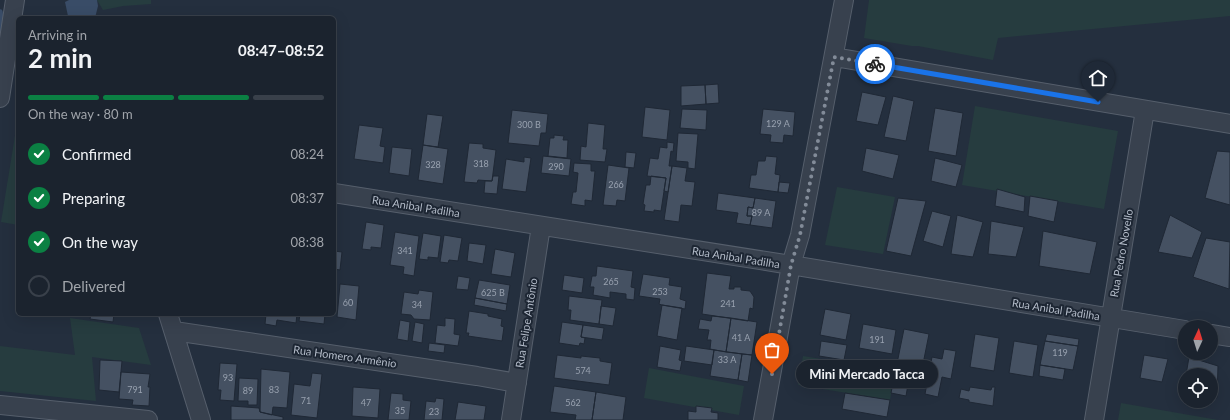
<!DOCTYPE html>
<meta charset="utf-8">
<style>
body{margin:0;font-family:Lato,sans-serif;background:#242b36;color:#f1f3f6;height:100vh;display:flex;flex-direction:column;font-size:15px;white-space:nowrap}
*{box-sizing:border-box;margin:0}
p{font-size:13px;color:#a0a4aa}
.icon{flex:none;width:22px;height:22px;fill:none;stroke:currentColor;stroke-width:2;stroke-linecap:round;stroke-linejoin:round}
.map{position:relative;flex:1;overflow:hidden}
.details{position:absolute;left:16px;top:16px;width:320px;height:300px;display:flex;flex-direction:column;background:#1b232e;border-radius:6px;box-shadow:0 4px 16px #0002,0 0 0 1px #39404a}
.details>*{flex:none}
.needle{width:26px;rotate:4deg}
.controls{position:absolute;left:1178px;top:320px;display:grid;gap:8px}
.controls a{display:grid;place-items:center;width:40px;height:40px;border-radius:50%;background:#1b232e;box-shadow:0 4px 16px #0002,0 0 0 1px #39404a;font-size:20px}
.pin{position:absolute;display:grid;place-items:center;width:34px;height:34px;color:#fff;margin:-41px -17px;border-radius:50% 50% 50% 0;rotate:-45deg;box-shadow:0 0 4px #0007}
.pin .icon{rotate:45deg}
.courier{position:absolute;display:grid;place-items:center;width:40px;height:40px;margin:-20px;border:3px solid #1a73e8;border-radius:50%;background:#fff;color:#222;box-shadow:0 1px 5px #0007}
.bubble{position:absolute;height:28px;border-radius:14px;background:#1b232e;box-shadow:0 4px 16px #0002,0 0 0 1px #39404a;font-size:13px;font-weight:700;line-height:28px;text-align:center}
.headline em{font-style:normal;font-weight:700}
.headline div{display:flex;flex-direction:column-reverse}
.headline{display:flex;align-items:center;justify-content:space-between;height:68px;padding:0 12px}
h1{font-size:26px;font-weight:700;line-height:30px}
.bar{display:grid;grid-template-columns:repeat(4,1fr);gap:6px 4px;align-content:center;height:48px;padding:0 12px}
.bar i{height:5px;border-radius:3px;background:#39404a}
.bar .on{background:#0b8043}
.bar p{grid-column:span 4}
ol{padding:0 12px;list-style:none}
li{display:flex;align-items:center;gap:12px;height:44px}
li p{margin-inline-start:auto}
li .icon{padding:4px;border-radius:50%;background:#0b8043;color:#fff;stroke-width:4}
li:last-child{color:#a0a4aa}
li i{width:22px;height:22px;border:2px solid #39404a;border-radius:50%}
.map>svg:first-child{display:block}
</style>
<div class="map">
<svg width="1230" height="420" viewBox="0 0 1230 420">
<rect width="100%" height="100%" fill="#242f3e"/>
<path fill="#263c3f" d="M97,0H151V4L123,6L103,10Z
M869,0H1230V16L998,38L993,60L918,46H912L864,38Z
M975,106L1118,131L1104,209L962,185Z
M18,117V225L1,222Z
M837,187L895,197L883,254L825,245Z
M70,318L139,328L151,365L92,357L96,401L0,391V346L75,355Z
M803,356L895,371L890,400L798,385Z
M649,368L744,386L739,415L644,398Z
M1121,403L1218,420H1118Z"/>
<path fill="#394c67" d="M69,0H97L98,6L95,18H71L68,16L65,2Z"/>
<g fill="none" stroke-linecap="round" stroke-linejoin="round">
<path stroke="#394c67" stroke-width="5.5" d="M0,12L2,32"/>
</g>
<path fill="#455162" stroke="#1f2835" d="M718,84L719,103L706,104L705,85Z
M705,85L706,104L681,106V86Z
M862,92L886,97L878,125L856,121Z
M893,96L914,101L906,141L884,137Z
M645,107L670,110L667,140L642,137Z
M935,108L963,113L956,156L928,151Z
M682,109L707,110L706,130L680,128Z
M763,109L795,112L793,136L784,135L783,143L770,142L771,135L760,134Z
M512,110L548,114L546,133H541L539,146L508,143Z
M427,114L443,116L438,147L423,145Z
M588,123L605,125L603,149H607L605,162L580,160L581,146L586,147Z
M359,125L383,128L380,146L385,147L383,163L354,159Z
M678,133L698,134L695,169L688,168V162L676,161Z
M554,135L564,136L563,140H568L567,158L548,156L550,138H554Z
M667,142L674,143L673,152L671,151L669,166H672L668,192L664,191L666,178L647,176L650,158L658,159L660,147L667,148Z
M469,143L483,144V148L496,150L492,181L478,180L477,183L464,182Z
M423,145L448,149L443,184L418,180Z
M392,147L412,149L409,176L389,173Z
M866,148L899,155L893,179L862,171Z
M1217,151L1230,152V205L1205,198Z
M626,152L636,153L634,168L625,167Z
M543,156L571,159L569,176L541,173Z
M766,156L777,157L775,174L780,175L778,192L749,188L751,175H756L758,161H765Z
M524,157L531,158L526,192L502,189L506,159L524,162Z
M935,158L962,165L956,187L931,181Z
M574,163L591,164V171H595L592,201L585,200V206L571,204L573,192H576L578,173L573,172Z
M608,165L629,168L625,201L617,200L616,206L603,205Z
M672,166L687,168L685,181L695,182L692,206L681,205L679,222L664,220Z
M493,176H499L497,194L484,193L485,181H492Z
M651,176L666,178L661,211L654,210V212L644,211L645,205L643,204L646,185H650Z
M779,182L790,183L788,193L778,192Z
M997,189L1025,197L1024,212L995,206Z
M718,193L755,198L753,208L748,207L747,216H752L750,225L736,223L738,213L716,210Z
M1030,196L1058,201L1054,222L1028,216Z
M755,198L776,201L772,228L750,225L752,216H747L748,207L753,208Z
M898,198L926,201L911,256L886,251Z
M932,211L951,216L943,247L923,241Z
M957,215L983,222L973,257L951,254Z
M1170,215L1202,232L1192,258L1158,252Z
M991,221L1024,227L1016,257L988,254Z
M366,222L384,225L381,248L371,247V250L362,249Z
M1043,231L1097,242L1090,274L1039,266Z
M395,232L419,236L414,276L403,274L404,267L390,265Z
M423,233L441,236L438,258L428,257V260L419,259Z
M444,235L462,238L458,261L449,260L448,263L440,262Z
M1206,238L1230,242L1229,289L1193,277Z
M469,243L486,245L483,264L467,261Z
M495,249L515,253L511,277L491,274Z
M334,251L342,252L340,270L334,269Z
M597,266L633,271L631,287L635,288L634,300L626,299V294L610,292V298L593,295L594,287H590L592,276H596Z
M707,273L731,276L729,289H734V287H741V290L750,291L754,297L753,309L750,308L748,321L702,314Z
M643,274L670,278L669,285L682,287L680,299L686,301L685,309L662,305L659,304L660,299L639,296Z
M564,275L584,278L582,293L562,290Z
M458,276L470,278L468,290L456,289Z
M479,280L510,285L507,304L475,298Z
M340,284L359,286L356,320L337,317Z
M419,290L433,292L430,320L414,319L411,315L401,314L404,292L418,294Z
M569,296L602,300L599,324L570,320L571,310H568Z
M475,298L507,304L506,311L474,305Z
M662,305L682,308L677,340L657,336Z
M601,306L616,308L613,326L599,324Z
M825,309L851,314L846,340L820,335Z
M469,311L488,314V316L502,319L501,326L504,327L502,341L468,336L469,333H466Z
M91,314H114L113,322L90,319Z
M266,314H297L296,323L277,320L276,326L265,324Z
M300,314H325L324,324L299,321Z
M712,316L731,318L726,352L710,349L711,340H707L709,330L698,329L700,319L711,321Z
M445,318L455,319L454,334L460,335L458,346L435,343L437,325L445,326Z
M731,318L757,322L752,355L726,352Z
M400,320L410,322L408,341L397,339Z
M415,322L424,324L422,343L412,341Z
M562,322L583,325L581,337L585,338L584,344L580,343L579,346L559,343Z
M863,324L896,330L892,354L859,348Z
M583,325L604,328L602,340L581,337Z
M904,329L929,334L923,364L912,362L906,396L891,393Z
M975,334L999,338L994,371L970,367Z
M1047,334L1079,339L1078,346L1045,341Z
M821,341L847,345L844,360L819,356Z
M1014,341L1038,345L1033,377L1009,373Z
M1045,341L1078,346L1073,370L1040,365Z
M429,343L445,345L444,353L428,351Z
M660,346L681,350L679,360L682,361L680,371L657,367Z
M686,346L714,350L712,365L684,361Z
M944,349L956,351L951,379L942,377L938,397L925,394L932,357L942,359Z
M714,350L742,354L738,380L710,376Z
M742,354L752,355L748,382L738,380Z
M557,355L581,358V356L600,358V361L612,363L609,385L554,378Z
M1144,355L1168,359L1162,382L1140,378Z
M1189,357L1218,366L1217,398L1211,397V375H1186Z
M100,360L122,361L119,392L99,390Z
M220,363L237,364L234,401L220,400L221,390H218Z
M1040,365L1065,369L1063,380L1039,376Z
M261,369L290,372L287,408L273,407L272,415L260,412Z
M121,372L150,374L148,387H150L149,406L132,405L133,400L119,399Z
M312,373L322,374L317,418L291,415L294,384L310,386Z
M239,378L258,379L257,405H248V401H238Z
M554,386L596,392L592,420H575L576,415L550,412Z
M353,387L380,389L378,418L352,416Z
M970,387L991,390L992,387H995L993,406L969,402V400L959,398L961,389L969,391Z
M596,392L626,397L623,420H592Z
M391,393L403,394V400L411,401L409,420H388Z
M845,393L890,400L887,417L842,409Z
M436,398L444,399L442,420H424L426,401L435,402Z
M458,402L486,406L484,420H455Z
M231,406L259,408L260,412L283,417V420H231Z
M696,406L712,408L711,412L718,413V420H688V411L696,412Z"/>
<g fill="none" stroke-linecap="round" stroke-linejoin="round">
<defs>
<path id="minor" d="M834,57L1230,124
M0,98L15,0
M334,193L791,265L1185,330
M168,314L201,420
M174,331L477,376L517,383
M1211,334L1230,337
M0,405L148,420
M511,420L541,226
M763,420L791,265L800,235L844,0
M1094,420L1145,110"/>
</defs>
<use href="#minor" stroke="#565f6c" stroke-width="20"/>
<use href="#minor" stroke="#38414e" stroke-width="18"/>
</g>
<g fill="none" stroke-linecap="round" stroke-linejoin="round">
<path stroke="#828b98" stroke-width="4" stroke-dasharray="0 7.2" d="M772,374L791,265L800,235L834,57L875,64"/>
<path stroke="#1a73e8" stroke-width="5" d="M875,64L1098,102"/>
</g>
<g text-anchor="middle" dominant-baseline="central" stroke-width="4" stroke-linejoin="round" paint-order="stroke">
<g font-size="9" fill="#98a1af">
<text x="778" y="123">129 A</text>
<text x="529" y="124">300 B</text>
<text x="481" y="163">318</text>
<text x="433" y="164">328</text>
<text x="556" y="166">290</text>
<text x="616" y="184">266</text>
<text x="761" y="212">89 A</text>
<text x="405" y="250">341</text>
<text x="611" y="281">265</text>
<text x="660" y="291">253</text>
<text x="493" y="292">625 B</text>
<text x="348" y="302">60</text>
<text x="728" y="303">241</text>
<text x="417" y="304">34</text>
<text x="741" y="337">41 A</text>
<text x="877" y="339">191</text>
<text x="1060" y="352">119</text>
<text x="727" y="359">33 A</text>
<text x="583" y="370">574</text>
<text x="228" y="377">93</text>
<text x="135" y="389">791</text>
<text x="274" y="389">83</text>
<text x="248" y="390">89</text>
<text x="306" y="400">71</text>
<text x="366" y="402">47</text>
<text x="573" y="402">562</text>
<text x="400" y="410">35</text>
<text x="434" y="411">23</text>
</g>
<g font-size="11" fill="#b4bcc9" stroke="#1d2633">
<text transform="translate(416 206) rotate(9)">Rua Anibal Padilha</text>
<text transform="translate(1121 253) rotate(-80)">Rua Pedro Novello</text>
<text transform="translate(736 257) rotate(9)">Rua Anibal Padilha</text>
<text transform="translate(1056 309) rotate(9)">Rua Anibal Padilha</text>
<text transform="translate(526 323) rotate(-81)">Rua Felipe Antônio</text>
<text transform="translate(345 356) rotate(8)">Rua Homero Armênio</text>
</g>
</g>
</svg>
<div class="controls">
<a><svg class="needle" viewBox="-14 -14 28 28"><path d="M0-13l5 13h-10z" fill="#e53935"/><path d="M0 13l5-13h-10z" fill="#a0a4aa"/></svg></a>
<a><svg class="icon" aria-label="locate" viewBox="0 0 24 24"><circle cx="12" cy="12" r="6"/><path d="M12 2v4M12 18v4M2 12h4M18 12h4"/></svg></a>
</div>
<div class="pin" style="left:772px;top:374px;background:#ea580c"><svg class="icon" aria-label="bag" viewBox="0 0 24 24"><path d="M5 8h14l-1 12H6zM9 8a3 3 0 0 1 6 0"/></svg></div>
<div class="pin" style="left:1098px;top:102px;background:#1f2937"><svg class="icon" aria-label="home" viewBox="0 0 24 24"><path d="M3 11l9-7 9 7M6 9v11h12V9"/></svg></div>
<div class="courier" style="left:875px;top:64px"><svg class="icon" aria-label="bike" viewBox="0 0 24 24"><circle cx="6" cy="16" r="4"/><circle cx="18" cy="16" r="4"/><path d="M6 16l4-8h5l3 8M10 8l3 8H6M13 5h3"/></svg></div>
<div class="bubble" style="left:796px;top:360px;width:142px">Mini Mercado Tacca</div>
<section class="details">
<div class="headline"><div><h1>2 min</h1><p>Arriving in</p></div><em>08:47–08:52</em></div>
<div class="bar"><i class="on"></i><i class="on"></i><i class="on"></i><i></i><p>On the way · 80 m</p></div>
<ol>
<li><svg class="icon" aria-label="check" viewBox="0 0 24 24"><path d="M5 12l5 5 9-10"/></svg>Confirmed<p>08:24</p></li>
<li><svg class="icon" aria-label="check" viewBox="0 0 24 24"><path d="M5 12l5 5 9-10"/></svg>Preparing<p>08:37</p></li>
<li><svg class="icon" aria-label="check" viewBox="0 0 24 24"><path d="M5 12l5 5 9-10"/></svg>On the way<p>08:38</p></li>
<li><i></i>Delivered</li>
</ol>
</section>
</div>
